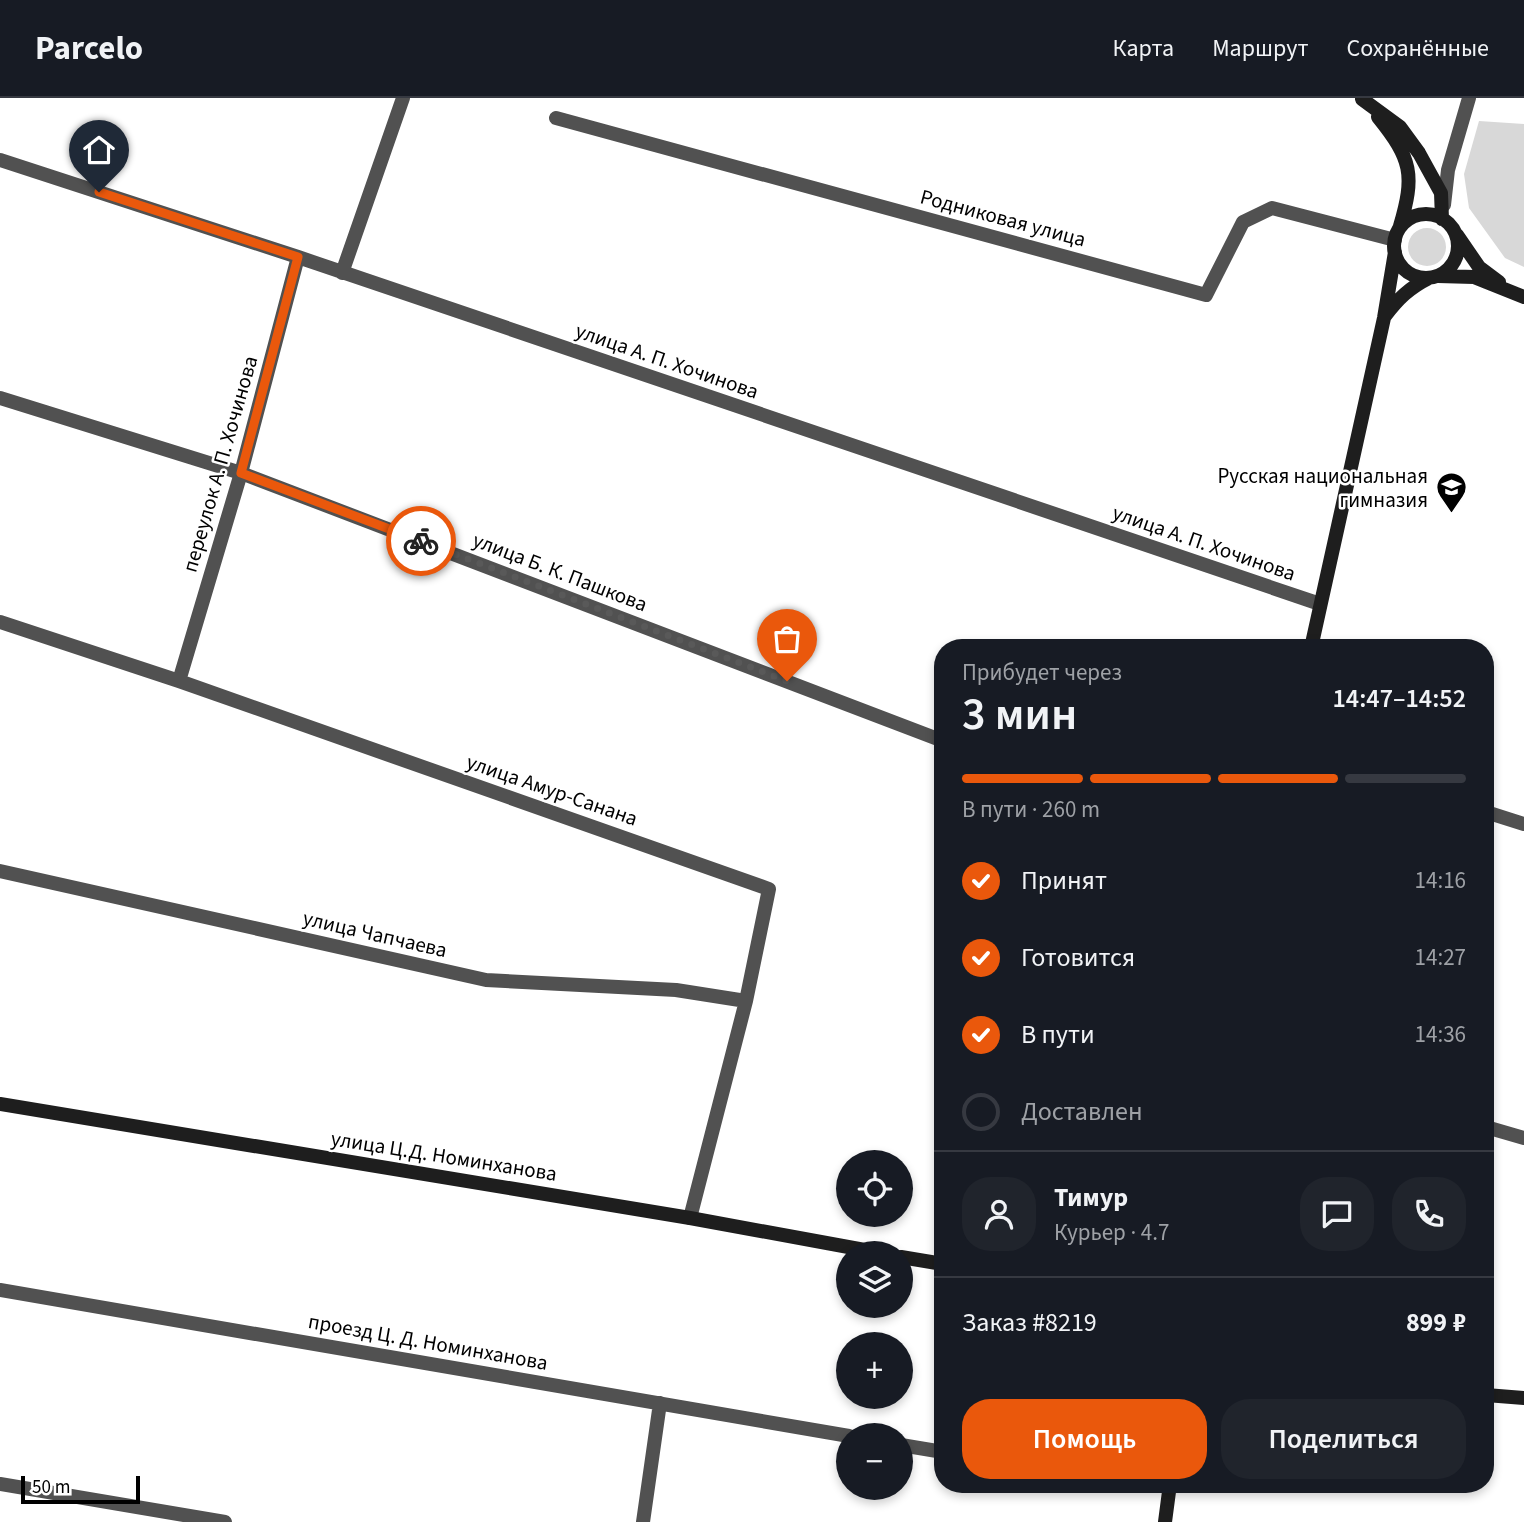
<!DOCTYPE html>
<html lang="ru">
<meta charset="utf-8">
<style>
body{margin:0;font-family:"Source Sans 3",sans-serif;background:#20242c;color:#f1f3f6;height:100vh;display:flex;flex-direction:column;font-size:26px;white-space:nowrap}
*{box-sizing:border-box;margin:0}
p{font-size:23px;color:#9ea1a6}
.icon{flex:none;width:38px;height:38px;fill:none;stroke:currentColor;stroke-width:2;stroke-linecap:round;stroke-linejoin:round}
.map{position:relative;flex:1;overflow:hidden}
.details{position:absolute;left:934px;top:541px;width:560px;height:854px;display:flex;flex-direction:column;background:#171b24;border-radius:28px;box-shadow:0 4px 10px #0003}
.details>*{flex:none}
.buttons{position:absolute;left:836px;top:1052px;display:grid;gap:14px}
.buttons a{display:grid;place-items:center;width:77px;height:77px;border-radius:50%;background:#171b24;box-shadow:0 4px 10px #0003;font-size:35px}
.scale{position:absolute;left:21px;bottom:18px;width:119px;box-sizing:border-box;padding-left:7px;border:4px solid #000;border-top:0;font-size:19px;line-height:24px;white-space:nowrap;color:#000;-webkit-text-stroke:5px #fff;paint-order:stroke}
.pin{position:absolute;display:grid;place-items:center;width:60px;height:60px;color:#fff;margin:-72px -30px;border-radius:50% 50% 50% 0;rotate:-45deg;box-shadow:0 0 7px #0007}
.pin .icon{rotate:45deg}
.courier{position:absolute;display:grid;place-items:center;width:70px;height:70px;margin:-35px;border:5px solid #ea580c;border-radius:50%;background:#fff;color:#222;box-shadow:0 2px 9px #0007}
.head em{font-style:normal;font-weight:600}
.head div{display:flex;flex-direction:column-reverse}
.head{display:flex;align-items:center;justify-content:space-between;height:119px;padding:0 28px}
h1{font-size:46px;font-weight:600;line-height:52px}
.bar{display:grid;grid-template-columns:repeat(4,1fr);gap:10px 7px;align-content:center;height:84px;padding:0 28px}
.bar i{height:9px;border-radius:5px;background:#363941}
.bar .current{background:#ea580c}
.bar p{grid-column:span 4}
.line{display:flex;align-items:center;gap:18px;padding:0 28px;border-top:2px solid #363941}
.line div{flex:1}
.round{display:grid;place-items:center;flex:none;width:74px;height:74px;border-radius:28px;background:#20242c}
ol{padding:0 28px;list-style:none}
li{display:flex;align-items:center;gap:21px;height:77px}
li p{margin-inline-start:auto}
li .icon{padding:7px;border-radius:50%;background:#ea580c;color:#fff;stroke-width:4}
li:last-child{color:#9ea1a6}
li i{width:38px;height:38px;border:4px solid #363941;border-radius:50%}
.button{display:flex;gap:14px;margin-top:auto;padding:14px 28px}
.button a{flex:1;height:80px;border-radius:28px;background:#ea580c;color:#fff;font-size:28px;font-weight:600;line-height:80px;text-align:center}
.button a+a{background:#20242c;color:#f1f3f6}
header{display:flex;align-items:center;gap:42px;box-sizing:border-box;height:98px;padding:0 35px;background:#171b24;border-bottom:2px solid #363941}
header strong{font-size:33px}
nav{display:flex;gap:38px;margin-inline-start:auto;font-size:24px}
.map>svg:first-child{display:block}
</style>
<header>
<strong>Parcelo</strong>
<nav><a>Карта</a><a>Маршрут</a><a>Сохранённые</a></nav>
</header>
<div class="map">
<svg width="1524" height="1424" viewBox="0 0 1524 1424">
<rect width="100%" height="100%" fill="#fff"/>
<path fill="#d8d8d8" d="M1479,23L1524,26V169L1505,160L1469,110L1464,76Z
M1408 149a19 19 0 1 1 38 0a19 19 0 1 1-38 0Z"/>
<g fill="none" stroke-linecap="round" stroke-linejoin="round">
<path stroke="#515151" stroke-width="14" d="M556,20L1206,197L1243,124L1272,110L1395,142
M0,62L298,159L1320,506
M1444,107L1448,72L1469,0
M342,175L403,0
M0,300L241,375L943,643
M0,524L179,583L769,791L746,903L690,1120
M179,583L241,375L298,159
M1486,714L1524,726
M0,773L486,882L676,892L746,903
M1486,1029L1524,1040
M0,1192L849,1338
M901,1347L943,1354
M0,1386L225,1424
M643,1424L660,1305"/>
<path stroke="#1e1e1e" stroke-width="14" d="M1362,1L1400,29L1419,55L1441,95L1442,121
M1378,19C1412,61 1415,77 1400,128
M1394 148a32 32 0 1 1 64 0a32 32 0 1 1-64 0Z
M1457,137L1479,169L1499,184
M1438,178L1474,179L1524,199
M1385,218C1398,201 1409,190 1429,180
M1311,550L1384,220L1395,154
M0,1006L690,1120L881,1155
M901,1159L943,1166
M1486,1297L1524,1300
M1165,1424L1170,1386"/>
</g>
<g fill="none" stroke-linecap="round" stroke-linejoin="round">
<path stroke="#595959" stroke-width="7" stroke-dasharray="0 12.6" d="M421,443L787,583"/>
<path stroke="#ea580c" stroke-width="9" d="M99,94L298,159L241,375L421,443"/>
</g>
<defs>
<symbol id="school-pin" viewBox="-11 -11 22 30"><path d="M0 17L-7.5 6A9.5 9.5 0 1 1 7.5 6Z" fill="#000" stroke="#fff"/><path d="M0-5L7-2L0 1L-7-2ZM-4 1L0 2.5L4 1V4Q0 6-4 4Z" fill="#fff"/></symbol>
</defs>
<g fill-rule="evenodd">
<use href="#school-pin" x="1434" y="372" width="35" height="47"/>
</g>
<g text-anchor="middle" dominant-baseline="central" stroke-width="5" stroke-linejoin="round" paint-order="stroke">
<g font-size="21" fill="#000" stroke="#fff">
<text transform="translate(1003 120) rotate(15)">Родниковая улица</text>
<text transform="translate(667 263) rotate(19)">улица А. П. Хочинова</text>
<text transform="translate(220 366) rotate(-74)">переулок А. П. Хочинова</text>
<text transform="translate(1204 445) rotate(19)">улица А. П. Хочинова</text>
<text transform="translate(560 474) rotate(21)">улица Б. К. Пашкова</text>
<text transform="translate(552 692) rotate(19)">улица Амур-Санана</text>
<text transform="translate(375 836) rotate(13)">улица Чапчаева</text>
<text transform="translate(444 1058) rotate(9)">улица Ц.Д. Номинханова</text>
<text transform="translate(428 1244) rotate(10)">проезд Ц. Д. Номинханова</text>
</g>
<g font-size="21" fill="#000" stroke="#fff" text-anchor="end">
<text x="1428" y="378">Русская национальная<tspan x="1428" dy="24">гимназия</tspan></text>
</g>
</g>
</svg>
<div class="buttons">
<a><svg class="icon" aria-label="locate" viewBox="0 0 24 24"><circle cx="12" cy="12" r="6"/><path d="M12 2v4M12 18v4M2 12h4M18 12h4"/></svg></a>
<a><svg class="icon" aria-label="layers" viewBox="0 0 24 24"><path d="M12 4l9 5-9 5-9-5zM3 14l9 5 9-5"/></svg></a>
<a>+</a>
<a>−</a>
</div>
<div class="scale">50 m</div>
<div class="pin" style="left:787px;top:583px;background:#ea580c"><svg class="icon" aria-label="bag" viewBox="0 0 24 24"><path d="M5 8h14l-1 12H6zM9 8a3 3 0 0 1 6 0"/></svg></div>
<div class="pin" style="left:99px;top:94px;background:#1f2937"><svg class="icon" aria-label="home" viewBox="0 0 24 24"><path d="M3 11l9-7 9 7M6 9v11h12V9"/></svg></div>
<div class="courier" style="left:421px;top:443px"><svg class="icon" aria-label="bike" viewBox="0 0 24 24"><circle cx="6" cy="16" r="4"/><circle cx="18" cy="16" r="4"/><path d="M6 16l4-8h5l3 8M10 8l3 8H6M13 5h3"/></svg></div>
<section class="details">
<div class="head"><div><h1>3 мин</h1><p>Прибудет через</p></div><em>14:47–14:52</em></div>
<div class="bar"><i class="current"></i><i class="current"></i><i class="current"></i><i></i><p>В пути · 260 m</p></div>
<ol>
<li><svg class="icon" aria-label="check" viewBox="0 0 24 24"><path d="M5 12l5 5 9-10"/></svg>Принят<p>14:16</p></li>
<li><svg class="icon" aria-label="check" viewBox="0 0 24 24"><path d="M5 12l5 5 9-10"/></svg>Готовится<p>14:27</p></li>
<li><svg class="icon" aria-label="check" viewBox="0 0 24 24"><path d="M5 12l5 5 9-10"/></svg>В пути<p>14:36</p></li>
<li><i></i>Доставлен</li>
</ol>
<div class="line" style="height:126px"><a class="round"><svg class="icon" aria-label="person" viewBox="0 0 24 24"><circle cx="12" cy="8" r="4"/><path d="M4 21q1-7 8-7t8 7"/></svg></a><div><b>Тимур</b><p>Курьер · 4.7</p></div><a class="round"><svg class="icon" aria-label="chat" viewBox="0 0 24 24"><path d="M4 5h16v11H9l-5 4z"/></svg></a><a class="round"><svg class="icon" aria-label="phone" viewBox="0 0 24 24"><path d="M5 4h4l2 5-3 2q2 4 5 5l2-3 5 2v4C11 20 4 13 5 4z"/></svg></a></div>
<div class="line" style="height:91px"><div>Заказ #8219</div><b>899 ₽</b></div>
<div class="button"><a>Помощь</a><a>Поделиться</a></div>
</section>
</div>
